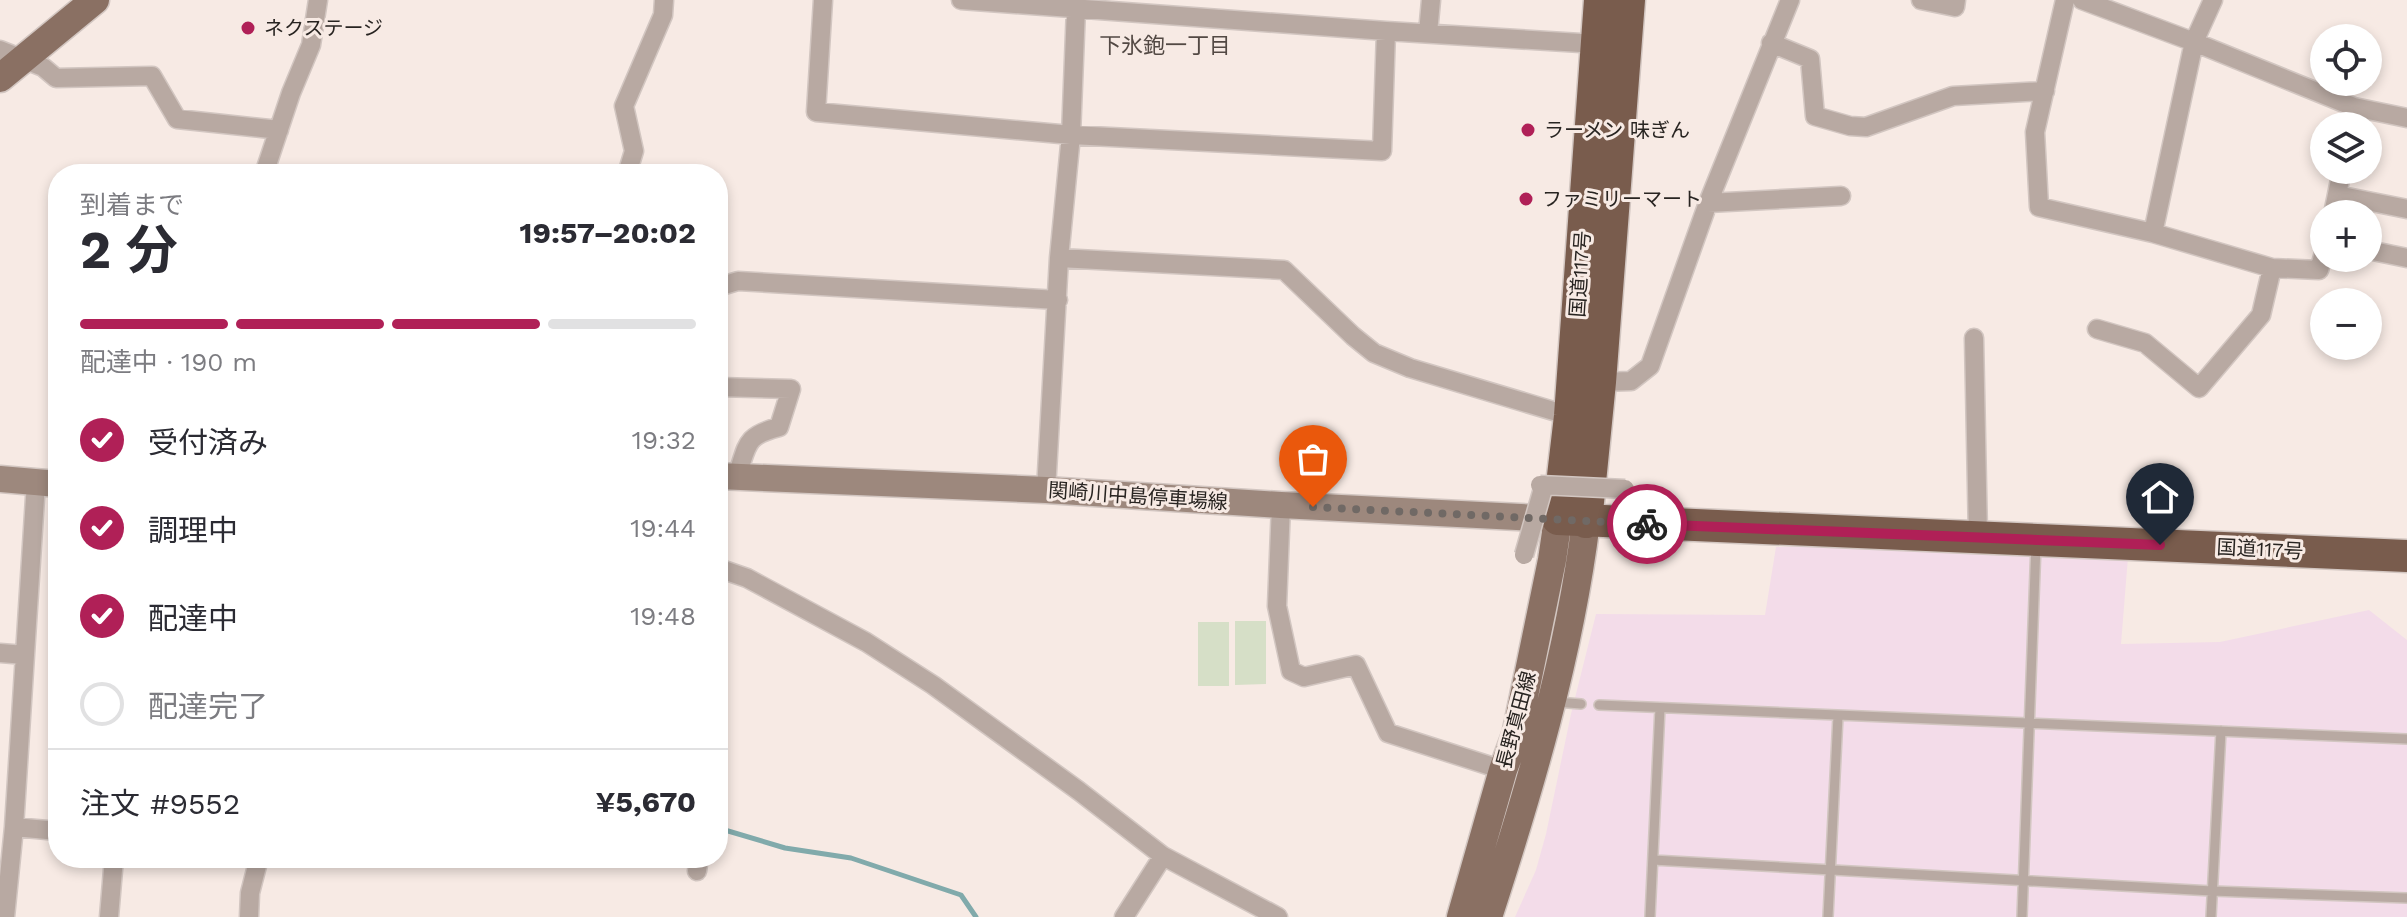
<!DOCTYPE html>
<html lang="ja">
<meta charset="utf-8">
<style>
body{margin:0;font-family:"Work Sans","Noto Sans JP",sans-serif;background:#f2f2f3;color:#2b2b33;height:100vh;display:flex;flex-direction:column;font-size:30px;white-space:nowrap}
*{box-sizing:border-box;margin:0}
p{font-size:26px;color:#7c7c81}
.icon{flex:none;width:44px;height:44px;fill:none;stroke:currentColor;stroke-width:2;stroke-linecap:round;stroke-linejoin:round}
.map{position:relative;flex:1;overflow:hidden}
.panel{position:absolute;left:48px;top:164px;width:680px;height:704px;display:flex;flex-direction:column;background:#fff;border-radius:32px;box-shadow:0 4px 12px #0003}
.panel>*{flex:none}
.buttons{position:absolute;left:2310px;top:24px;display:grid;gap:16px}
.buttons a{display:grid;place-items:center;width:72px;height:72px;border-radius:50%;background:#fff;box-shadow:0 4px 12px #0003;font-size:40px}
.pin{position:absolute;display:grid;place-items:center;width:68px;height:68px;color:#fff;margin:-82px -34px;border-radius:50% 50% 50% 0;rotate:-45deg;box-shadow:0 0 8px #0007}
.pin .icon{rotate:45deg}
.courier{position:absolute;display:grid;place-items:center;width:80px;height:80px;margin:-40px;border:6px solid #b02057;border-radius:50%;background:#fff;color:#222;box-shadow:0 2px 10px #0007}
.overview em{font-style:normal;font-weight:700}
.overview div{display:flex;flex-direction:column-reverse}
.overview{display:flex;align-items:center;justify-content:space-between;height:136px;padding:0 32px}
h1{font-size:52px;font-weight:700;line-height:60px}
.bar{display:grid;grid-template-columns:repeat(4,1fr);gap:12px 8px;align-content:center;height:96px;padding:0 32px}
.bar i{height:10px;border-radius:6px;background:#e1e1e2}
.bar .on{background:#b02057}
.bar p{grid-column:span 4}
.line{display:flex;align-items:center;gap:20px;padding:0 32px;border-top:2px solid #e1e1e2}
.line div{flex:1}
ol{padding:0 32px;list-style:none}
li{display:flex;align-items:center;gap:24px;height:88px}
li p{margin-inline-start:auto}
li .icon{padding:8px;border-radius:50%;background:#b02057;color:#fff;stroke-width:4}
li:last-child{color:#7c7c81}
li i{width:44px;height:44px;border:4px solid #e1e1e2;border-radius:50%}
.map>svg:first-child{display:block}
</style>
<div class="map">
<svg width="2407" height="917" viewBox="0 0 2407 917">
<rect width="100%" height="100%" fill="#f7eae4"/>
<path fill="#f3dce9" d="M1852,545L2128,557L2121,644L2220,642L2369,610L2407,640V917H1515L1536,870L1546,834L1571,714L1596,614L1765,615L1776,547Z"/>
<path fill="#d6dfc7" d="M1235,621H1266V684L1235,685Z
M1198,622H1229V686H1198Z"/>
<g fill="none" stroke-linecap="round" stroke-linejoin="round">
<path stroke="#81aaab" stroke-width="5" d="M718,828L785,848L851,858L961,895L976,917"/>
<defs>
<path id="lane" d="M1556,702L1581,704
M1599,705L2407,739
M1653,860L2212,891L2407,898
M1650,917L1660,708
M1828,917L1838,716
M2022,917L2036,545
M2211,917L2221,731"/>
<path id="street" d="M823,0L816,112L1071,135L1382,151L1386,31
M961,0L1386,31L1597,44
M1921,0L1955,7L1956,0
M2065,0L2035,132L2039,207L2153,233L2272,268L2319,270L2324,253
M2082,0L2194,42L2153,233
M2213,0L2194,42L2354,107L2407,118
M1428,33L1431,0
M1771,43L1810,59L1815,116L1850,126L1866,127L1953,96L2045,91
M0,50L43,67L56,78L152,76L177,119L279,130
M264,174L291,93L311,45L318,0
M627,174L634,151L624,106L663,15L664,0
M2337,195L2407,209
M1708,203L1841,196
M2333,214L2342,170
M2368,250L2407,258
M1059,258L1284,270L1353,336L1374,353L1410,368L1570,416
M718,287L738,281L1058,300
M2097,329L2145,343L2199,388L2261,315L2272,268
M1974,338L1978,537
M1600,382L1631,381L1650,366L1708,203L1790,0
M718,387L791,389L779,427C744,436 748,445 737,476
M1046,490L1059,258L1071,135L1076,8
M1281,505L1277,606L1291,671L1304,677L1356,665L1388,733L1503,770
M718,568L747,578L866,642L933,685L1079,791L1163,856L1278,917
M0,653L25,655
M14,827L58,831
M697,871L699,858
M5,917L14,827L36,482
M109,917L114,858
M249,917L250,893L259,858
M1124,917L1163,856"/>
<path id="secondary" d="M718,476L1046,490L1281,505L1558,519
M0,479L58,484"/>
<path id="primary" d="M0,78L95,0
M1461,917L1503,770L1516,735L1552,560L1558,519
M1488,917C1530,788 1569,657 1586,522"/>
<path id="highway" d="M1600,0L1570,416L1558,519L2407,556
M1586,522L1600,382L1629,0"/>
</defs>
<use href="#lane" stroke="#d2c6c1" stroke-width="12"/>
<use href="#street" stroke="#d2c6c1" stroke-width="21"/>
<use href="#secondary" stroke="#d2c6c1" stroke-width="29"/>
<use href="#primary" stroke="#d2c6c1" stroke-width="31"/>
<use href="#highway" stroke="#d2c6c1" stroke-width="35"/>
<use href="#lane" stroke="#b8a9a2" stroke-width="9"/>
<use href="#street" stroke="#b8a9a2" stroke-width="18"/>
<use href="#secondary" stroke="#9d887d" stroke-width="26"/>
<use href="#primary" stroke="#8a7063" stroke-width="28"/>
<use href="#highway" stroke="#795c4d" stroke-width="32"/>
<defs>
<path id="street-bridge" d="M1540,485L1625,489
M1524,555L1544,485"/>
</defs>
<use href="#street-bridge" stroke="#d2c6c1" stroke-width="21" stroke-linecap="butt"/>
<use href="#street-bridge" stroke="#b8a9a2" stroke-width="18"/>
</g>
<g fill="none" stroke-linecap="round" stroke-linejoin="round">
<path stroke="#706965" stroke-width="8" stroke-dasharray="0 14.4" d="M1313,507L1647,524"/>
<path stroke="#b02057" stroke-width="10" d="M1647,524L2160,545"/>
</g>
<g fill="#b02057" stroke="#f7eae4" stroke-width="3">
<circle cx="248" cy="28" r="8"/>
<circle cx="1528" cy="130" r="8"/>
<circle cx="1526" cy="199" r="8"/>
</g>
<g text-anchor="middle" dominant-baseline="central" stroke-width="6" stroke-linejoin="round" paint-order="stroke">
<g font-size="20" fill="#282421" stroke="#f7eae4" text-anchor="start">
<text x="264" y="28">ネクステージ</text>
<text x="1544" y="130">ラーメン 味ぎん</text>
<text x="1542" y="199">ファミリーマート</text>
</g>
<g font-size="20" fill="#282421" stroke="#f7eae4">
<text transform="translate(1580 274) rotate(-86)">国道117号</text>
<text transform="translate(1138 496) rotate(4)">関崎川中島停車場線</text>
<text transform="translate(2260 549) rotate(3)">国道117号</text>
<text transform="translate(1516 720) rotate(-75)">長野真田線</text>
</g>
<g font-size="22" fill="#534944" stroke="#f7eae4">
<text x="1165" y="45">下氷鉋一丁目</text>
</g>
</g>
</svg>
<div class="buttons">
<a><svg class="icon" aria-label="locate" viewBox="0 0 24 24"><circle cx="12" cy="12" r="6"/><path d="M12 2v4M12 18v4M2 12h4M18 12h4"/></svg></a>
<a><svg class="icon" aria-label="layers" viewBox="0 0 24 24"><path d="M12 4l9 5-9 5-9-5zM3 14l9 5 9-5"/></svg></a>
<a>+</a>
<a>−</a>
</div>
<div class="pin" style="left:1313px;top:507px;background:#ea580c"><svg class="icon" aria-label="bag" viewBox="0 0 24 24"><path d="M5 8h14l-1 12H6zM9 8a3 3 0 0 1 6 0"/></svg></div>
<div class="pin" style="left:2160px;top:545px;background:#1f2937"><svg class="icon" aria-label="home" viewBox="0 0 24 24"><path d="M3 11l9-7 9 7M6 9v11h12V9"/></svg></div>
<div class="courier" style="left:1647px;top:524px"><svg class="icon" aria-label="bike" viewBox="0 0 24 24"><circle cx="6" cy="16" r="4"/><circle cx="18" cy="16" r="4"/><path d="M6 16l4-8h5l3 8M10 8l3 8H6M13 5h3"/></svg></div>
<section class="panel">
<div class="overview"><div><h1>2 分</h1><p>到着まで</p></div><em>19:57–20:02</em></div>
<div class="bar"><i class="on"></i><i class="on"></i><i class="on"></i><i></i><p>配達中 · 190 m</p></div>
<ol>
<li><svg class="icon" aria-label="check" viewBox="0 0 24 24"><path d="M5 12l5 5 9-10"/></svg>受付済み<p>19:32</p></li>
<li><svg class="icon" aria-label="check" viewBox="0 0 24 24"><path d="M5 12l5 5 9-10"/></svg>調理中<p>19:44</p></li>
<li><svg class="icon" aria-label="check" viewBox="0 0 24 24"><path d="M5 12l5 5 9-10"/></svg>配達中<p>19:48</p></li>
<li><i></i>配達完了</li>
</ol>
<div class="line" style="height:104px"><div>注文 #9552</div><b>¥5,670</b></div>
</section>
</div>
